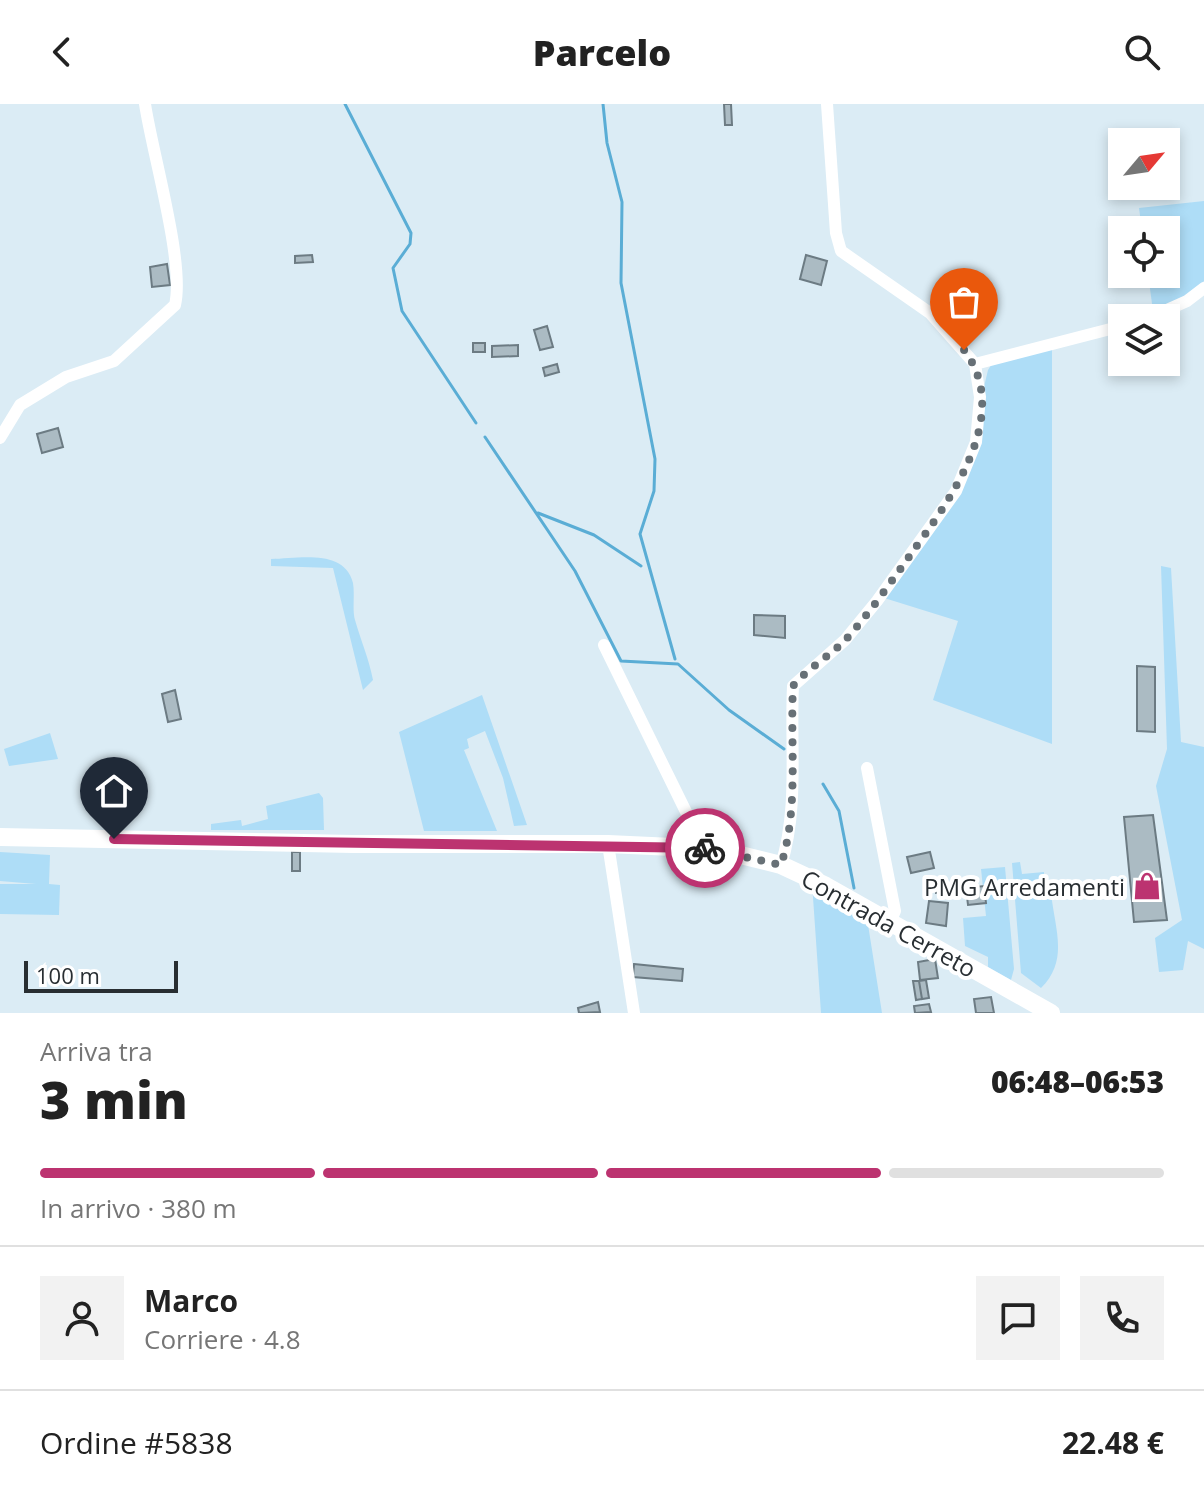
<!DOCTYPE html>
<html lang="it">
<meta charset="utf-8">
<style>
body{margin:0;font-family:"Open Sans",sans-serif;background:#f2f2f2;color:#222;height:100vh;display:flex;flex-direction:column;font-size:30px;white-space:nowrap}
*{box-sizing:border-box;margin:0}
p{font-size:26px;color:#767676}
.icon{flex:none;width:44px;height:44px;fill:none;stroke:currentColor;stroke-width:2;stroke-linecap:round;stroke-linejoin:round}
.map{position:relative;height:909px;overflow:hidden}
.sheet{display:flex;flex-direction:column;background:#fff;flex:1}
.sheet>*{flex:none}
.needle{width:52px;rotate:61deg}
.controls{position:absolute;left:1108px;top:24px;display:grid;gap:16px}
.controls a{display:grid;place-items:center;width:72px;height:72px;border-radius:0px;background:#fff;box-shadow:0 4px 12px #0003;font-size:40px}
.scale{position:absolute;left:24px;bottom:20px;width:154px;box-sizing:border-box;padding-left:8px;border:4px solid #282e32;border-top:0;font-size:22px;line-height:28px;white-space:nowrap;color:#282e32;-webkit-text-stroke:6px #fff;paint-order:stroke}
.pin{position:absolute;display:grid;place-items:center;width:68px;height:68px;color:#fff;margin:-82px -34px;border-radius:50% 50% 50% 0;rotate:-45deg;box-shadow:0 0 8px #0007}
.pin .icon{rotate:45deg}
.courier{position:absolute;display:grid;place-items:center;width:80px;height:80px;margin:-40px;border:6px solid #bc3370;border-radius:50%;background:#fff;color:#222;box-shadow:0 2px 10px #0007}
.head em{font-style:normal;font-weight:800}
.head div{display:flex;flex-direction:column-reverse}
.head{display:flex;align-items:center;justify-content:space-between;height:136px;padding:0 40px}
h1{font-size:52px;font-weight:800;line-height:60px}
.bar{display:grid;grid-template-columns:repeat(4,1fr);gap:12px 8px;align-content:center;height:96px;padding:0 40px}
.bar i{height:10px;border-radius:6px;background:#e0e0e0}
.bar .on{background:#bc3370}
.bar p{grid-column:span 4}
.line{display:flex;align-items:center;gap:20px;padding:0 40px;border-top:2px solid #e0e0e0}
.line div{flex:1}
.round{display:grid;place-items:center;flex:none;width:84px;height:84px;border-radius:0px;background:#f2f2f2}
header{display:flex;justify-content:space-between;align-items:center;height:104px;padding:0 40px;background:#fff;font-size:36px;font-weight:800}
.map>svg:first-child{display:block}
</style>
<header><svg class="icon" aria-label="back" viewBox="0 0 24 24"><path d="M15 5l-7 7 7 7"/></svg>Parcelo<svg class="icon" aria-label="search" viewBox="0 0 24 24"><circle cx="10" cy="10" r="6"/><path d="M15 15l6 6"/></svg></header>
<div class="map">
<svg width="1204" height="909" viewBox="0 0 1204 909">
<rect width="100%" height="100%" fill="#dbecf5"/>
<path fill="#aeddf7" d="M1204,97V177L1179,197L1153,207L1148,170H1166V126H1142L1139,104Z
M1052,242V640L933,596L958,517L881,493L960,384L988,266L993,258Z
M271,455C298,455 344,444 353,479C355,491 352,506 355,516C361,537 369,555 373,576L363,586L333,464L271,462Z
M1161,462L1171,464L1181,638L1204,643V845L1188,837L1183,866L1159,868L1155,834L1182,816L1156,682L1167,645Z
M482,591L527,721L514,722L503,674L485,627L467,635L469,644L464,646L497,727H424L399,628Z
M50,629L58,655L9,662L4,645Z
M319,689L323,694L324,726H211V720L241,716L242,722L268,715L266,702Z
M0,748L50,751L49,780L60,781L59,811L0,810V780H36L0,777Z
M1020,758L1022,770L1044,768V788L1051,789C1055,826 1069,856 1041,884L1021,869L1012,759Z
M1005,763L1014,865L1011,876L988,863V853L965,842L963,814L986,812L981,765Z
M812,779L866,808L882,909H821Z"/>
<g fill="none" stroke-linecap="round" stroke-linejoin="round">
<path stroke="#5aadd5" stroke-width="3" d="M345,0L411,129L410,140L393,164L402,207L476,319
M603,0L607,39L622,98L621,179L655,355L654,387L640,430L675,555
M485,333L575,467L621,557L678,560L729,606L784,645
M538,409L594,431L641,462
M823,680L839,707L854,784"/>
</g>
<path fill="#abbbc3" stroke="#6c7b83" stroke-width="2" d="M724,0H731L732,21H725Z
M312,151L313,158L295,159V152Z
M806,151L827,157L821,181L800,175Z
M1118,152H1122V170H1139L1141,179L1120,182Z
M167,160L170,181L152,183L150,163Z
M547,222L553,243L540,246L534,226Z
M473,239H485V248H473Z
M518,241V252L492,253V242Z
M557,260L559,268L545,272L543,264Z
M58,324L63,343L42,349L37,330Z
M754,511L785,512V534L754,531Z
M1137,562L1155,563V628L1137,627Z
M175,586L181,615L168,618L162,590Z
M1153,711L1167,816L1134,818L1124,713Z
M292,748H300V767H292Z
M930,748L934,764L911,769L907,753Z
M935,776H943L944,788L936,789Z
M984,782L986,799L968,801L966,784Z
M929,797L948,799L946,822L926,819Z
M935,855L938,874L920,876L918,858Z
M634,860L683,865L682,877L633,873Z
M926,876L929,894L922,895L919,877Z
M913,877H919L922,895L916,896Z
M991,893L994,909H976L974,895Z
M598,898L600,908L579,909L578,904Z
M929,900L931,908L915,909L914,902Z"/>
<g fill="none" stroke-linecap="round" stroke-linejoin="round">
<path stroke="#fff" stroke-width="12" d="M1149,214L1187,197L1204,184
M975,260L1122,222
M0,334L20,301L66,273L114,257L175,201C185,159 152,48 145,0
M604,541L693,722L696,743
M867,664L895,807L890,818
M608,740L634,909
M781,761C799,705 790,641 793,582L845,536L877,497L956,387L976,338L980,293L975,260L930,209L841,147L836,129L827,0"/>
<path stroke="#fff" stroke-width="18" d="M0,733L353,740H608L716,745L781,761L826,782L1051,909"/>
</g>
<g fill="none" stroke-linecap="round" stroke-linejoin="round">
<path stroke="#677076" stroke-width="8" stroke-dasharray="0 14.4" d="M705,744L781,761C799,705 790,641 793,582C809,563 832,551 848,533C871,507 891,478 911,450C949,397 1014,311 964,246"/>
<path stroke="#bc3370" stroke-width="10" d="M114,735L705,744"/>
</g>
<defs>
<symbol id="shop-bare" viewBox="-9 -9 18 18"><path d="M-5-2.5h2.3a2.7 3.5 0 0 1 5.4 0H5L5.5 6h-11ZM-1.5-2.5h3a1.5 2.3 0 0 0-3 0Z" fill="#bc3370" stroke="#fff" stroke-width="2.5" paint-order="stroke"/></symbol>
</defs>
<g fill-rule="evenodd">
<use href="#shop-bare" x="1127" y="762" width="40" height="40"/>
</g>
<g text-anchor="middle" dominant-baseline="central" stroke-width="8" stroke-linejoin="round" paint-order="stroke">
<g font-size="24" fill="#282e32" stroke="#fff" text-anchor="end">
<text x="1125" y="782">PMG Arredamenti</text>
</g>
<g font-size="24" fill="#282e32" stroke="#fff">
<text transform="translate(889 819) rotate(29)">Contrada Cerreto</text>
</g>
</g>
</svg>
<div class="controls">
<a><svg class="needle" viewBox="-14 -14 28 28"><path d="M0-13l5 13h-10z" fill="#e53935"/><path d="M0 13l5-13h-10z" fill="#767676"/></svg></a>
<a><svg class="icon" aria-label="locate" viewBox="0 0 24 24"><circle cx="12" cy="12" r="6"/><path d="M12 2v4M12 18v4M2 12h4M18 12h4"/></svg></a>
<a><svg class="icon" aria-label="layers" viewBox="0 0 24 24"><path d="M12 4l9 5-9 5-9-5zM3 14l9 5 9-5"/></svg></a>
</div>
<div class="scale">100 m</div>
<div class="pin" style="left:964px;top:246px;background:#ea580c"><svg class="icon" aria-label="bag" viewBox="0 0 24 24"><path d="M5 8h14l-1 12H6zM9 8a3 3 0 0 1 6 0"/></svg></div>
<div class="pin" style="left:114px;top:735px;background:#1f2937"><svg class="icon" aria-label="home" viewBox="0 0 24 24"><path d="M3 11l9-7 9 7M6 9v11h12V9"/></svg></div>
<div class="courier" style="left:705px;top:744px"><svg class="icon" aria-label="bike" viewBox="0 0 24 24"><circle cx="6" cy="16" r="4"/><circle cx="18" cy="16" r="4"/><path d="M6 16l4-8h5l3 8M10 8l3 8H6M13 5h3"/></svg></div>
</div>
<section class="sheet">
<div class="head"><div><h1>3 min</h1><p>Arriva tra</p></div><em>06:48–06:53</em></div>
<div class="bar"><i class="on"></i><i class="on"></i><i class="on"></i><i></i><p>In arrivo · 380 m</p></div>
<div class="line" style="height:144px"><a class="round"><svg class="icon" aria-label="person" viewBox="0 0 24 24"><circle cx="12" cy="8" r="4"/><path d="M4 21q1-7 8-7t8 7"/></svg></a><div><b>Marco</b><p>Corriere · 4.8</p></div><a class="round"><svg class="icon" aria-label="chat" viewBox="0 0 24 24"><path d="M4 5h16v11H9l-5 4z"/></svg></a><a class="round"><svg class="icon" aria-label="phone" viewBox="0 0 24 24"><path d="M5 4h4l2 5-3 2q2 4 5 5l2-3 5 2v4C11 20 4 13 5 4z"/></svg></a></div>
<div class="line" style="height:104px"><div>Ordine #5838</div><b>22.48 €</b></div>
</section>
